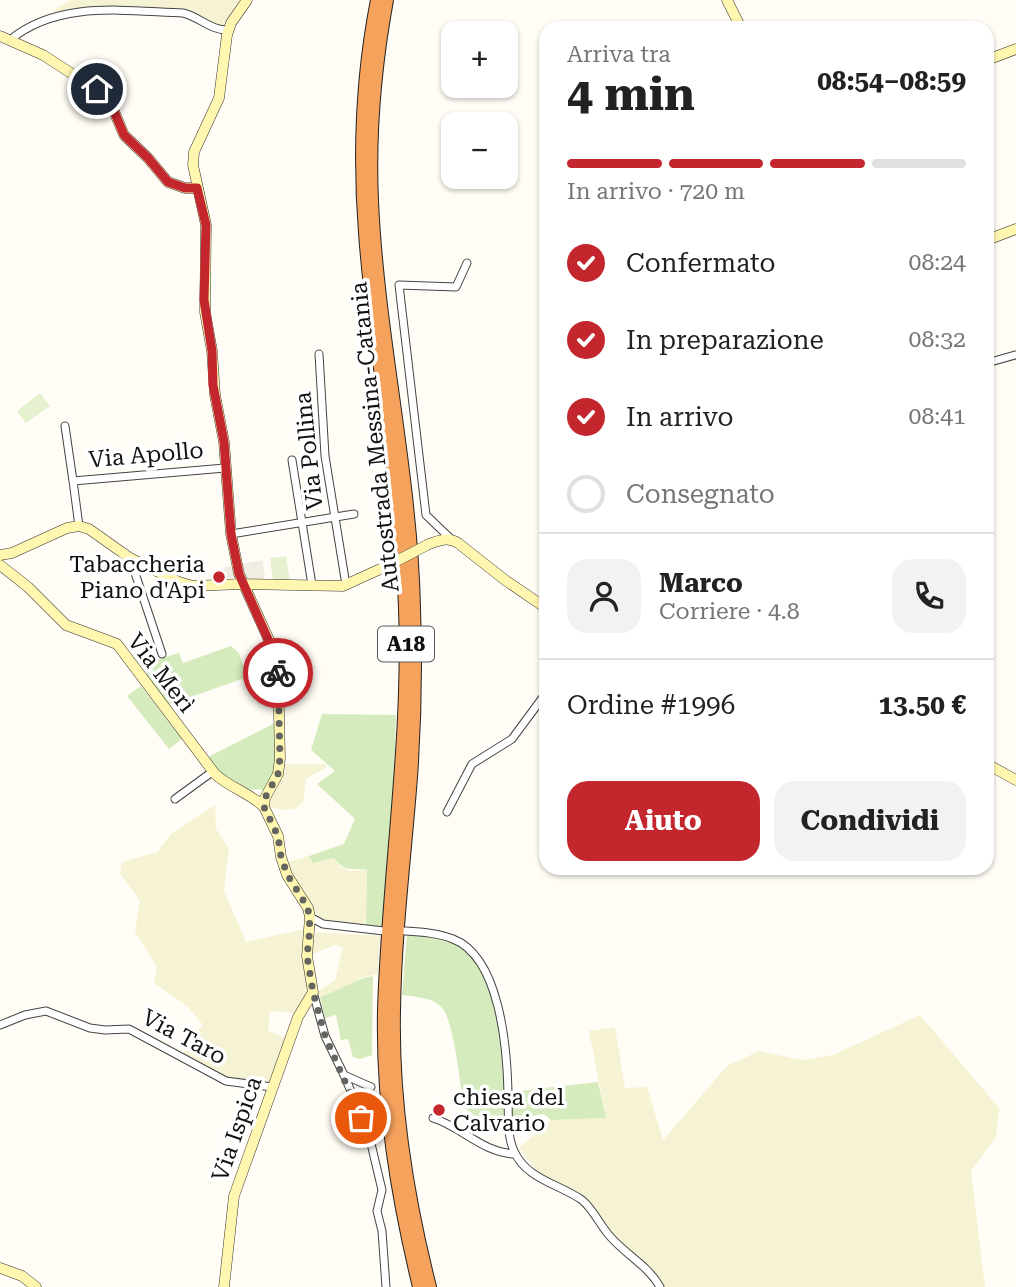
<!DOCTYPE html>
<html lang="it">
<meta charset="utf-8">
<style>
body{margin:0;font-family:"Roboto Serif",serif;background:#f2f2f2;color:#222;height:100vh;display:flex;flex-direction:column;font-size:26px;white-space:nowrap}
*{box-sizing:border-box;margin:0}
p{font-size:23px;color:#767676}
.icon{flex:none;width:38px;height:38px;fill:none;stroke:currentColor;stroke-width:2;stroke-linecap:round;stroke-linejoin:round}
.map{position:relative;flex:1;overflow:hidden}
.drawer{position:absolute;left:539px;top:21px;width:455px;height:854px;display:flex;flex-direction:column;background:#fff;border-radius:21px;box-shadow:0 2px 5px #0004}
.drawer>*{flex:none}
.buttons{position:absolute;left:441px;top:21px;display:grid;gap:14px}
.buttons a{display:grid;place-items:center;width:77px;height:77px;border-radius:14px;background:#fff;box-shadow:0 2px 5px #0004;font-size:35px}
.pin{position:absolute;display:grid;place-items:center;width:60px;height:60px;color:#fff;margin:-30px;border:4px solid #fff;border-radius:50%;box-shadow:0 2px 7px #0007}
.courier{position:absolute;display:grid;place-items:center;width:70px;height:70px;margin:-35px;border:5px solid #c4262e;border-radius:50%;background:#fff;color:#222;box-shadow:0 2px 9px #0007}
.headline em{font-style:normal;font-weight:700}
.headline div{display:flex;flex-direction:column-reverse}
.headline{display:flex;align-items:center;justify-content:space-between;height:119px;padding:0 28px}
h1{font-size:46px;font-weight:700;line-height:52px}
.bar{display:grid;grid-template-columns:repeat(4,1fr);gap:10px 7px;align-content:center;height:84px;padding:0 28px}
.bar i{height:9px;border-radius:5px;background:#e0e0e0}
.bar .on{background:#c4262e}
.bar p{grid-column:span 4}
.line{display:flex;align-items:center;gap:18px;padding:0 28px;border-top:2px solid #e0e0e0}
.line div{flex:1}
.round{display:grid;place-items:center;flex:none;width:74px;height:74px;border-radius:21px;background:#f2f2f2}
ol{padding:0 28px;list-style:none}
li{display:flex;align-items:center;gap:21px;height:77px}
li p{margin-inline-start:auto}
li .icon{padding:7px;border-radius:50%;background:#c4262e;color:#fff;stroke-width:4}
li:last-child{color:#767676}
li i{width:38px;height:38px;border:4px solid #e0e0e0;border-radius:50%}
.primary-button{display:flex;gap:14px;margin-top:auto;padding:14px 28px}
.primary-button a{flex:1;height:80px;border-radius:21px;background:#c4262e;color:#fff;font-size:28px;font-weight:700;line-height:80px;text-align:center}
.primary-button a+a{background:#f2f2f2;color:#222}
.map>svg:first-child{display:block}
</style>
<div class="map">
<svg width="1016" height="1287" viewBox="0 0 1016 1287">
<rect width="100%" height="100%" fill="#fffdf5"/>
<path fill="#f6f3d4" d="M70,0H244L220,28L179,8L177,11L88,8L55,13L53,11Z
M283,764H324L327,767L306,779L303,802L295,809L283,810L267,806V800Z
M215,805L216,829L229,848L224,891L246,942L304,929L303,960L309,991L295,1013L270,1011L268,1031L286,1038L270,1084L231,1081L183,1055L190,1037L203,1025L187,1006L154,983L157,967L135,932L140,901L120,873L122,862L157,852L171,834Z
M309,856L314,863L334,858L342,868L350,871L367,870L366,925L327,922L319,917L312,908L285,863Z
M318,932L380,936L378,974L361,978L336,992L320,997L317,992L335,980L343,947L335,945L310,955L312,937Z
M920,1015L999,1108L996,1137L971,1171L985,1287H662L643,1263L610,1233L586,1198L540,1175L519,1148L551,1120L606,1118L589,1031L615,1027L625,1088L647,1087L663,1140L727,1066L759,1051L802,1060L833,1055Z"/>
<path fill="#d5ebbd" d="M231,646L239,653L247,677L166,706L147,680L146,663L179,653L183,663Z
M141,686L182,739L169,749L127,696Z
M322,714L396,715L392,852L384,927L366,925L367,870C350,867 347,874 334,858L313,863L309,856L344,844L355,819L317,784L335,771L311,750Z
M277,722V768L265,790L240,789L210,765V756Z
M407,935C425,936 448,937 464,949C472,955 479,965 484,974C499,1004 513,1100 499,1129L491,1125L482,1129L471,1124L473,1114L463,1107C461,1087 454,1024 443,1009C434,997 415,997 402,995Z
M373,976L372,1055L360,1059L353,1057L348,1039L341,1040L336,1015L325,1018L320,997C339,991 354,979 373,976Z
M598,1082L606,1118L551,1120L544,1114L512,1119L510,1092Z"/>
<path fill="#e6f2cf" d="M40,393L50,406L26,423L17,411Z
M286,556L290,581H273L270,558Z"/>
<path fill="#f1ede2" d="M263,560L265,584L216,586L225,567Z"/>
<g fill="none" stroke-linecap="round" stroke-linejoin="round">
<defs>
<path id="street" d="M10,40C58,0 125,11 183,13C200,17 211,31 229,30
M319,354L325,456L346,585
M987,363L1015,355
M65,426L73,481
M292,460L312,585
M79,526L73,481L225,468
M231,534L354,514
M451,539L426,515L399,285L456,287L467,263
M130,558L162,654
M175,799L212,772
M447,812L472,764L512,739L546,693
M310,917L323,924L384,931
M405,931C421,932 438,933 453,939C500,957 507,1048 508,1092C509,1111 506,1134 514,1151C526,1179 559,1184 582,1200C592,1208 599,1223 608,1234C623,1253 648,1265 660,1287
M313,992L325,1036L344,1075L371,1087
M0,1025L25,1015L46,1011L90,1028L105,1030L129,1029L226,1081L272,1087
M344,1075L368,1131L382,1190L377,1211L382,1231L386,1287
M433,1118C462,1127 483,1153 515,1154"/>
<path id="secondary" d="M727,0L741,28
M0,36L43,55L105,95L109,99L124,135L148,158L168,182L185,188H197
M987,60L1016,49
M987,240L1016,229
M429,544C440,540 448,537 458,543L505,580L546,608
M0,555L12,553L67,528L79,526L89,529L130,558L179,582L193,586L242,584L343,586L389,565
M0,565L28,587L66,625L117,644L215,774C230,788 250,793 264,807
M987,764L1016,780
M0,1268L22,1276L36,1287
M224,1287L234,1196L298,1017L313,992L307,956L310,917L308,908L287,875L281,857L278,836L264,807L265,798L278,774L280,758L278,669L269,640L239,574L231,534L224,442L215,395L212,351L205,312L206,225L193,165L194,152L219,98L227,35L231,23L247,0"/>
<path id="highway" d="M377,0C362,76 359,156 365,233C374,358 401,482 405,608C410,743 388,876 384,1010C382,1105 397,1196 419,1287
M387,0C375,66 369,134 372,201C378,337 411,471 414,608C416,665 415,721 411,777C405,855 395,933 394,1011C392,1105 407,1196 430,1287"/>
</defs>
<use href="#street" stroke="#444" stroke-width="9"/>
<use href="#secondary" stroke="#333" stroke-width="11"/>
<use href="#highway" stroke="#222" stroke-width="14"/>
<use href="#street" stroke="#fff" stroke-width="7"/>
<use href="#secondary" stroke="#fff6b0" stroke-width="10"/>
<use href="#highway" stroke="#f5a25d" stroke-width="12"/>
<defs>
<path id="secondary-bridge" d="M389,565L429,544"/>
</defs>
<use href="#secondary-bridge" stroke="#333" stroke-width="11" stroke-linecap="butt"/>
<use href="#secondary-bridge" stroke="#fff6b0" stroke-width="10"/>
</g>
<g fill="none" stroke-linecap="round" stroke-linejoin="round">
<path stroke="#646461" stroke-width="7" stroke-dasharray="0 12.6" d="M278,673L280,758L278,774L265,798L264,807L278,836L281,857L287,874L308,908L310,928L307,956L313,992L325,1036L361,1118"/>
<path stroke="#c4262e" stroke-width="9" d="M97,89L109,99L124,135L148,158L168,182L185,188H197L206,225L204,300L212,351L213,385L224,442L231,534L239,574L275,655L278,673"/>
</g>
<g fill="#c4262e" stroke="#fff" stroke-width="2.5">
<circle cx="219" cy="577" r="7"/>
<circle cx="439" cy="1110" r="7"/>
</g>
<g text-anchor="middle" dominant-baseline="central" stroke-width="7" stroke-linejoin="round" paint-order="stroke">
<rect fill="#fff" stroke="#585858" stroke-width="2" x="378" y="626.5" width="56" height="35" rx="5"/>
<g font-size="21" font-weight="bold" fill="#111">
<text x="406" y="644">A18</text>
</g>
<g font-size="23" fill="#111" stroke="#fff">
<text transform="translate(375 437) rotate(-96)">Autostrada Messina-Catania</text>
<text transform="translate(309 451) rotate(-96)">Via Pollina</text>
<text transform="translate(146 455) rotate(-5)">Via Apollo</text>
<text transform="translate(161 673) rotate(52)">Via Merì</text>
<text transform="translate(184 1037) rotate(28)">Via Taro</text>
<text transform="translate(237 1129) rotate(-71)">Via Ispica</text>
</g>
<g font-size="23" fill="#111" stroke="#fff" text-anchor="end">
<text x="205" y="564">Tabaccheria<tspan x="205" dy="26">Piano d'Api</tspan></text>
<text x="453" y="1097" text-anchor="start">chiesa del<tspan x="453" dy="26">Calvario</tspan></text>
</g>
</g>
</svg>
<div class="buttons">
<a>+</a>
<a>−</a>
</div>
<div class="pin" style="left:361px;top:1118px;background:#ea580c"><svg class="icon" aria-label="bag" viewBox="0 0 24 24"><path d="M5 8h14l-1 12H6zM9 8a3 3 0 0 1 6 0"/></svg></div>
<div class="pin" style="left:97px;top:89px;background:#1f2937"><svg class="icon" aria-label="home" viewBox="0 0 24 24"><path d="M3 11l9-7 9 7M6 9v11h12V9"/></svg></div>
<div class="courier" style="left:278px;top:673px"><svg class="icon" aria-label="bike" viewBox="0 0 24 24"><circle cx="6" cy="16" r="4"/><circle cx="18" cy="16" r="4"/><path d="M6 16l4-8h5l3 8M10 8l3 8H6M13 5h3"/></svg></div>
<section class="drawer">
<div class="headline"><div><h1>4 min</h1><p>Arriva tra</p></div><em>08:54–08:59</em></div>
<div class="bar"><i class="on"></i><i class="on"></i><i class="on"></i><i></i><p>In arrivo · 720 m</p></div>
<ol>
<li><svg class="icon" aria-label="check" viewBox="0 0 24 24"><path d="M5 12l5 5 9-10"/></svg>Confermato<p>08:24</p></li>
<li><svg class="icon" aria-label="check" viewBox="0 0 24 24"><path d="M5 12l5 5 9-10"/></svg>In preparazione<p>08:32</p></li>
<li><svg class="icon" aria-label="check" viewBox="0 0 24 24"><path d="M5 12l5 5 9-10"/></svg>In arrivo<p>08:41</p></li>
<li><i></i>Consegnato</li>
</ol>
<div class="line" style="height:126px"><a class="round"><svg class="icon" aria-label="person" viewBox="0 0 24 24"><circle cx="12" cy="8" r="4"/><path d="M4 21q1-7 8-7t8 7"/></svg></a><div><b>Marco</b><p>Corriere · 4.8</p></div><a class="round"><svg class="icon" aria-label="phone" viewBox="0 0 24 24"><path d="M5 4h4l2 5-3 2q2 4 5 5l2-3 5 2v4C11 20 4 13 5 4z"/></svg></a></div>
<div class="line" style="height:91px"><div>Ordine #1996</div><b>13.50 €</b></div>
<div class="primary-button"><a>Aiuto</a><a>Condividi</a></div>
</section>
</div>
